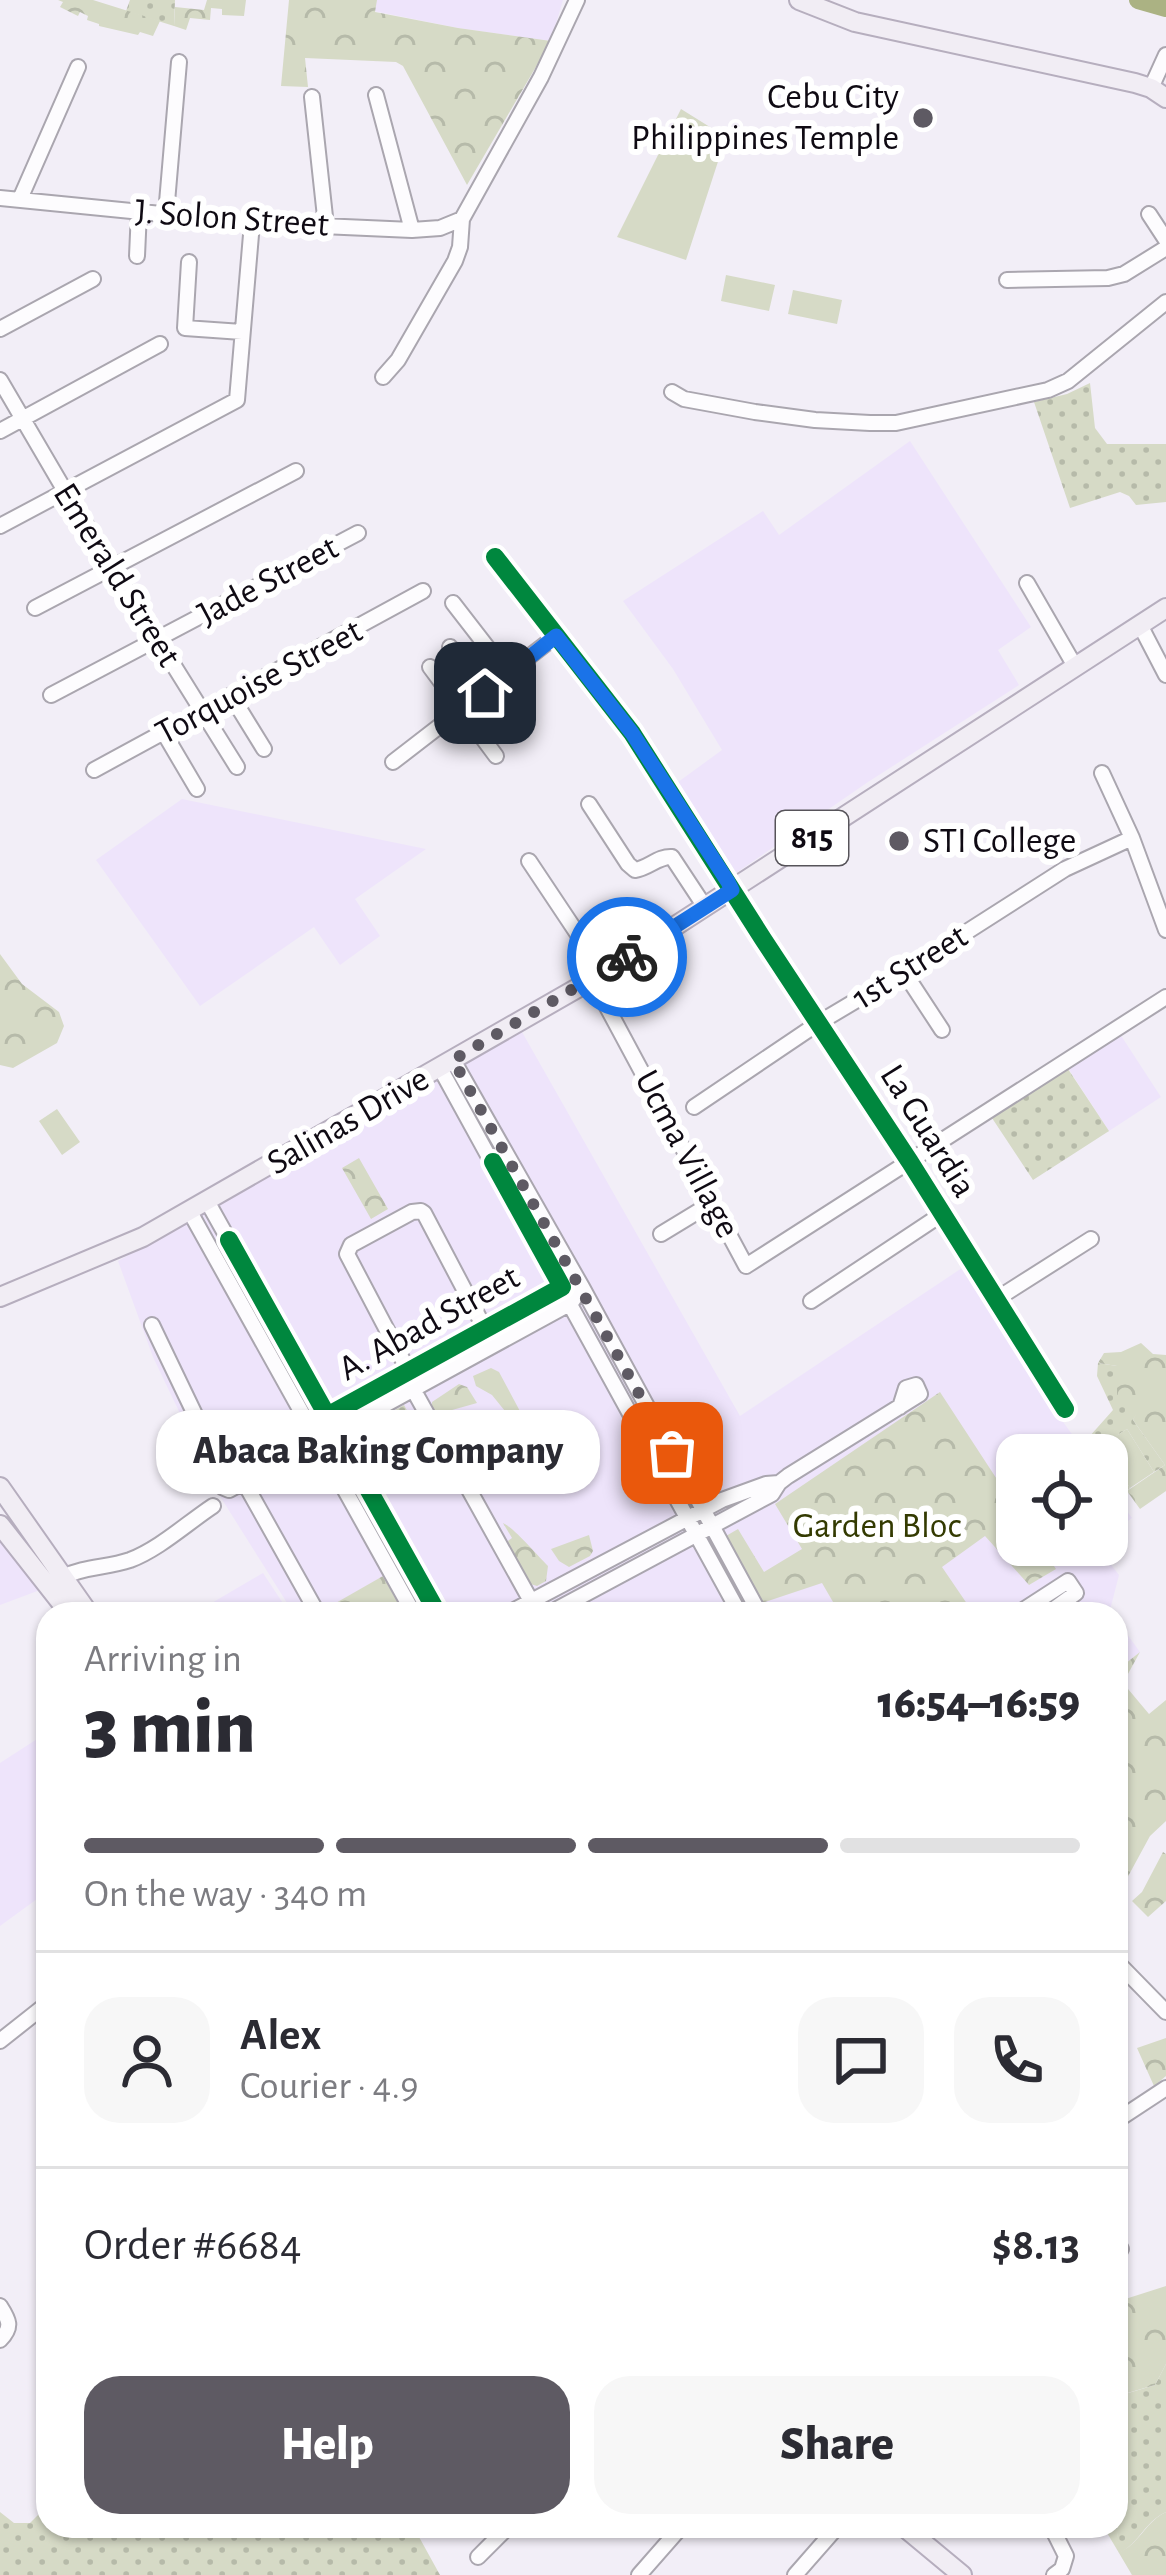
<!DOCTYPE html>
<meta charset="utf-8">
<style>
body{margin:0;font-family:"Alegreya Sans",sans-serif;background:#f7f7f7;color:#2b2b33;height:100vh;display:flex;flex-direction:column;font-size:45px;white-space:nowrap}
*{box-sizing:border-box;margin:0}
p{font-size:39px;color:#7c7c81}
.icon{flex:none;width:66px;height:66px;fill:none;stroke:currentColor;stroke-width:2;stroke-linecap:round;stroke-linejoin:round}
.map{position:relative;flex:1;overflow:hidden}
.sheet{position:absolute;left:36px;top:1602px;width:1092px;height:936px;display:flex;flex-direction:column;background:#fff;border-radius:36px;box-shadow:0 3px 9px #0004}
.sheet>*{flex:none}
.fabs{position:absolute;left:996px;top:1434px;display:grid;gap:24px}
.fabs a{display:grid;place-items:center;width:132px;height:132px;border-radius:24px;background:#fff;box-shadow:0 3px 9px #0004;font-size:60px}
.pin{position:absolute;display:grid;place-items:center;width:102px;height:102px;color:#fff;margin:-51px;border-radius:24px;box-shadow:0 6px 18px #0006}
.courier{position:absolute;display:grid;place-items:center;width:120px;height:120px;margin:-60px;border:9px solid #1a73e8;border-radius:50%;background:#fff;color:#222;box-shadow:0 3px 15px #0007}
.bubble{position:absolute;height:84px;border-radius:36px;background:#fff;box-shadow:0 3px 9px #0004;font-size:39px;font-weight:800;line-height:84px;text-align:center}
.head em{font-style:normal;font-weight:800}
.head div{display:flex;flex-direction:column-reverse}
.head{display:flex;align-items:center;justify-content:space-between;height:204px;padding:0 48px}
h1{font-size:78px;font-weight:800;line-height:90px}
.bar{display:grid;grid-template-columns:repeat(4,1fr);gap:18px 12px;align-content:center;height:144px;padding:0 48px}
.bar i{height:15px;border-radius:9px;background:#e1e1e2}
.bar .selected{background:#5e5a63}
.bar p{grid-column:span 4}
.line{display:flex;align-items:center;gap:30px;padding:0 48px;border-top:3px solid #e1e1e2}
.line div{flex:1}
.round{display:grid;place-items:center;flex:none;width:126px;height:126px;border-radius:36px;background:#f7f7f7}
.button{display:flex;gap:24px;margin-top:auto;padding:24px 48px}
.button a{flex:1;height:138px;border-radius:36px;background:#5e5a63;color:#fff;font-size:48px;font-weight:800;line-height:138px;text-align:center}
.button a+a{background:#f7f7f7;color:#2b2b33}
.map>svg:first-child{display:block}
</style>
<div class="map">
<svg width="1166" height="2575" viewBox="0 0 1166 2575">
<defs>
<pattern id="grass-dots" width="8" height="8" patternUnits="userSpaceOnUse" patternTransform="scale(3)"><rect width="8" height="8" fill="#d6dac6"/><path d="M2 2h.1M6 6h.1" fill="none" stroke="#b6baa9" stroke-width="1.8" stroke-linecap="round"/></pattern>
<pattern id="forest-crowns" width="20" height="18" patternUnits="userSpaceOnUse" patternTransform="scale(3)"><rect width="20" height="18" fill="#d6dac6"/><path d="M2 6a3 3 0 1 1 6 0M12 15a3 3 0 1 1 6 0" fill="none" stroke="#b6baa9"/></pattern>
</defs>
<rect width="100%" height="100%" fill="#f2eef7"/>
<path fill="#eee4fb" d="M377,0H563L551,41L458,28L374,11Z
M910,441L1031,627L998,650L1019,685L868,782L733,875L674,785L722,750L673,669L623,601L763,511L779,535Z
M182,799L426,849L355,899L380,936L340,965L314,927L200,1006L96,860Z
M522,1032L740,1416L965,1266L1061,1419L1087,1455H1017V1545H1096L1119,1575L1110,1610L1112,1614H294L218,1493L153,1357L118,1261Z
M1120,1034L1161,1097L1109,1131L1068,1068Z
M1107,1483L1132,1518L1107,1536Z
M0,1538L40,1590L0,1605Z
M263,1573L290,1614H193Z
M1116,1619L1140,1652L1116,1671Z
M48,1732V1891L0,1926V1763Z"/>
<path fill="url(#grass-dots)" d="M130,0H175L174,26L126,11Z
M1090,383L1095,428L1107,444H1166V502L1136,505L1129,496L1120,492L1070,508L1034,402L1067,394Z
M1068,1069L1109,1131L1033,1180L992,1118Z
M1098,1363L1117,1366L1138,1411L1133,1420L1165,1465L1154,1472L1127,1429L1104,1444L1130,1488L1127,1491L1107,1462V1455H1102L1089,1437L1113,1410L1097,1376Z
M404,1405L428,1449L380,1476L356,1431Z
M1166,2364V2512C1145,2521 1139,2544 1119,2553L1116,2522V2390L1125,2394L1155,2385Z
M48,2505V2526H413L440,2575H0V2512L14,2523H30Z"/>
<path fill="url(#forest-crowns)" d="M58,0H93L160,21L153,36L140,32L138,35L99,26V24L87,20L88,16L80,12L78,16L60,7L63,2Z
M207,0H246L244,16L222,15V9L211,8L210,20L190,18L186,30L174,26L175,7L204,10Z
M289,0H377L375,12L458,28L551,41L467,185L403,66L396,62L305,58L308,87L281,86Z
M0,954L22,984L59,1012L64,1026L57,1043L13,1068L0,1065Z
M359,1158L388,1209L371,1219L342,1168Z
M1141,1343L1153,1354L1166,1355V1491L1140,1509L1127,1491L1165,1465L1133,1420L1137,1411L1117,1401V1366L1098,1363L1104,1353L1121,1352Z
M491,1368L499,1372L522,1415L513,1421L492,1395L476,1386L473,1376Z
M459,1384L467,1387L477,1403L445,1412L449,1420L440,1425L432,1410V1402Z
M940,1392L1017,1510V1545H1040L1056,1569L1029,1585L985,1536L942,1567L974,1614H840L822,1583L762,1603L726,1536L738,1529L764,1572L802,1549L775,1504Z
M527,1425L546,1462L521,1473V1438Z
M503,1523C514,1528 537,1555 548,1566L546,1581L537,1586L527,1583L505,1543L512,1538Z
M589,1535L593,1551L590,1556L569,1567L559,1561L551,1549Z
M383,1576L404,1614H330L327,1608Z
M1140,1652L1123,1683L1149,1714L1166,1700V1821L1150,1836L1125,1882L1116,1890V1671Z
M1163,1852L1166,1854V1901L1148,1917L1132,1901L1142,1892Z
M1166,2038V2076L1154,2086L1137,2048Z
M1166,2286V2364L1155,2385L1124,2394L1116,2390V2302Z
M1166,2512V2575H1132L1103,2526H1116V2523L1120,2552C1140,2543 1146,2521 1166,2512Z"/>
<path fill="#d6dac6" d="M681,109L726,137L686,260L617,237Z
M726,275L775,285L769,311L721,301Z
M793,290L842,300L837,324L788,314Z
M57,1109L80,1142L62,1155L39,1121Z
M1127,1429L1154,1472L1130,1488L1103,1444Z"/>
<g fill="none" stroke-linecap="round" stroke-linejoin="round">
<path stroke="#abb283" stroke-width="18" d="M1138,0L1166,8"/>
<defs>
<path id="minor" d="M1151,88L1166,55
M376,95L412,230
M312,97L326,226
M0,198L252,223L412,230L440,228L462,219
M20,199L78,67
M166,214L179,62
M1149,214L1166,240
M137,256L139,211
M189,262L185,328L242,332
M1007,280L1108,278L1124,274L1166,248
M0,329L93,279
M383,377L398,360L455,261L460,247L462,219L541,77L577,0
M0,380L65,491L237,767
M672,392L684,399L755,412L815,420L870,423H896L1048,390L1068,381L1166,302
M0,431L160,344
M0,526L237,400L252,223
M495,557L632,733L763,939L910,1162L1065,1409
M1027,583L1076,668
M453,603L508,674
M35,608L296,471
M1140,625L1166,675
M450,647L485,693
M430,667L496,756
M51,695L358,533
M232,697L264,749
M164,733L197,789
M393,762L556,636
M94,770L423,591
M1102,773L1132,838L1166,930
M589,804L628,864L635,870C649,868 658,856 672,857L705,907
M529,861L603,972
M904,972L942,1030
M592,979L746,1266L1166,997
M453,1060L582,1287L760,1614
M440,1068L740,1614
M694,1107L820,1022L904,972L1065,869L1132,838
M207,1201L438,1614
M190,1212L414,1614
M661,1234L712,1203
M562,1287H582L571,1303L244,1482L229,1490L222,1487L219,1480L223,1473Z
M995,1300L1091,1239
M811,1301L942,1214
M152,1325L223,1473
M408,1370L347,1254L351,1245L412,1212L421,1211L424,1213L485,1329
M413,1389L531,1601
M244,1482L318,1614
M63,1577C85,1566 107,1568 130,1560C159,1549 186,1524 213,1506
M507,1614L722,1500L766,1484L779,1483
M548,1614L772,1494L779,1483L788,1476L920,1394L916,1385L906,1388L900,1407
M1017,1614L1068,1581L1076,1593L1047,1614
M1116,1961L1166,2012
M0,2041L48,2003
M1116,2121L1166,2088
M1116,2240L1121,2249
M0,2306C9,2320 13,2327 0,2340
M1051,2526L1066,2556L1062,2569L1054,2575
M478,2557L509,2526
M639,2575L682,2526
M795,2575L838,2526"/>
<path id="major" d="M799,0L855,22L1135,83L1151,88L1166,98
M0,1297L143,1237L595,978L1166,608
M0,1487L89,1614
M0,1525L70,1614
M903,2526L962,2575"/>
</defs>
<use href="#minor" stroke="#aaa6af" stroke-width="18"/>
<use href="#major" stroke="#b6aebe" stroke-width="22"/>
<use href="#minor" stroke="#fdfcfe" stroke-width="14"/>
<use href="#major" stroke="#f1edf4" stroke-width="18"/>
<defs>
<path id="cycleway" d="M495,557L632,733L763,939L910,1162L1065,1409
M229,1240L438,1614
M309,1426L562,1287L493,1162"/>
</defs>
<use href="#cycleway" stroke="#fff" stroke-width="26"/>
<use href="#cycleway" stroke="#00873e" stroke-width="18"/>
</g>
<g fill="none" stroke-linecap="round" stroke-linejoin="round">
<path stroke="#5e5a63" stroke-width="12" stroke-dasharray="0 21.6" d="M627,957L453,1060L672,1453"/>
<path stroke="#1a73e8" stroke-width="15" d="M485,693L556,636L632,733L728,882L732,890L627,957"/>
</g>
<g fill="#5e5a63" stroke="#fff" stroke-width="4.5">
<circle cx="923" cy="118" r="12"/>
<circle cx="899" cy="841" r="12"/>
</g>
<g text-anchor="middle" dominant-baseline="central" stroke-width="12" stroke-linejoin="round" paint-order="stroke">
<rect fill="#fff" stroke="#57545a" stroke-width="3" x="776" y="811" width="72" height="54" rx="9"/>
<g font-size="33" font-weight="bold" fill="#0f0a13">
<text x="812" y="838">815</text>
</g>
<g font-size="36" fill="#0f0a13" stroke="#fff" text-anchor="end">
<text x="899" y="97">Cebu City<tspan x="899" dy="41">Philippines Temple</tspan></text>
<text x="923" y="841" text-anchor="start">STI College</text>
</g>
<g font-size="36" fill="#0f0a13" stroke="#fff">
<text transform="translate(232 218) rotate(4)">J. Solon Street</text>
<text transform="translate(117 575) rotate(58)">Emerald Street</text>
<text transform="translate(268 581) rotate(-28)">Jade Street</text>
<text transform="translate(259 682) rotate(-28)">Torquoise Street</text>
<text transform="translate(910 967) rotate(-32)">1st Street</text>
<text transform="translate(348 1121) rotate(-30)">Salinas Drive</text>
<text transform="translate(928 1131) rotate(58)">La Guardia</text>
<text transform="translate(687 1154) rotate(62)">Ucma Village</text>
<text transform="translate(429 1323) rotate(-29)">A. Abad Street</text>
</g>
<g font-size="36" fill="#333a01" stroke="#fff">
<text x="877" y="1526">Garden Bloc</text>
</g>
</g>
</svg>
<div class="fabs">
<a><svg class="icon" aria-label="locate" viewBox="0 0 24 24"><circle cx="12" cy="12" r="6"/><path d="M12 2v4M12 18v4M2 12h4M18 12h4"/></svg></a>
</div>
<div class="pin" style="left:672px;top:1453px;background:#ea580c"><svg class="icon" aria-label="bag" viewBox="0 0 24 24"><path d="M5 8h14l-1 12H6zM9 8a3 3 0 0 1 6 0"/></svg></div>
<div class="pin" style="left:485px;top:693px;background:#1f2937"><svg class="icon" aria-label="home" viewBox="0 0 24 24"><path d="M3 11l9-7 9 7M6 9v11h12V9"/></svg></div>
<div class="courier" style="left:627px;top:957px"><svg class="icon" aria-label="bike" viewBox="0 0 24 24"><circle cx="6" cy="16" r="4"/><circle cx="18" cy="16" r="4"/><path d="M6 16l4-8h5l3 8M10 8l3 8H6M13 5h3"/></svg></div>
<div class="bubble" style="left:156px;top:1410px;width:444px">Abaca Baking Company</div>
<section class="sheet">
<div class="head"><div><h1>3 min</h1><p>Arriving in</p></div><em>16:54–16:59</em></div>
<div class="bar"><i class="selected"></i><i class="selected"></i><i class="selected"></i><i></i><p>On the way · 340 m</p></div>
<div class="line" style="height:216px"><a class="round"><svg class="icon" aria-label="person" viewBox="0 0 24 24"><circle cx="12" cy="8" r="4"/><path d="M4 21q1-7 8-7t8 7"/></svg></a><div><b>Alex</b><p>Courier · 4.9</p></div><a class="round"><svg class="icon" aria-label="chat" viewBox="0 0 24 24"><path d="M4 5h16v11H9l-5 4z"/></svg></a><a class="round"><svg class="icon" aria-label="phone" viewBox="0 0 24 24"><path d="M5 4h4l2 5-3 2q2 4 5 5l2-3 5 2v4C11 20 4 13 5 4z"/></svg></a></div>
<div class="line" style="height:156px"><div>Order #6684</div><b>$8.13</b></div>
<div class="button"><a>Help</a><a>Share</a></div>
</section>
</div>
